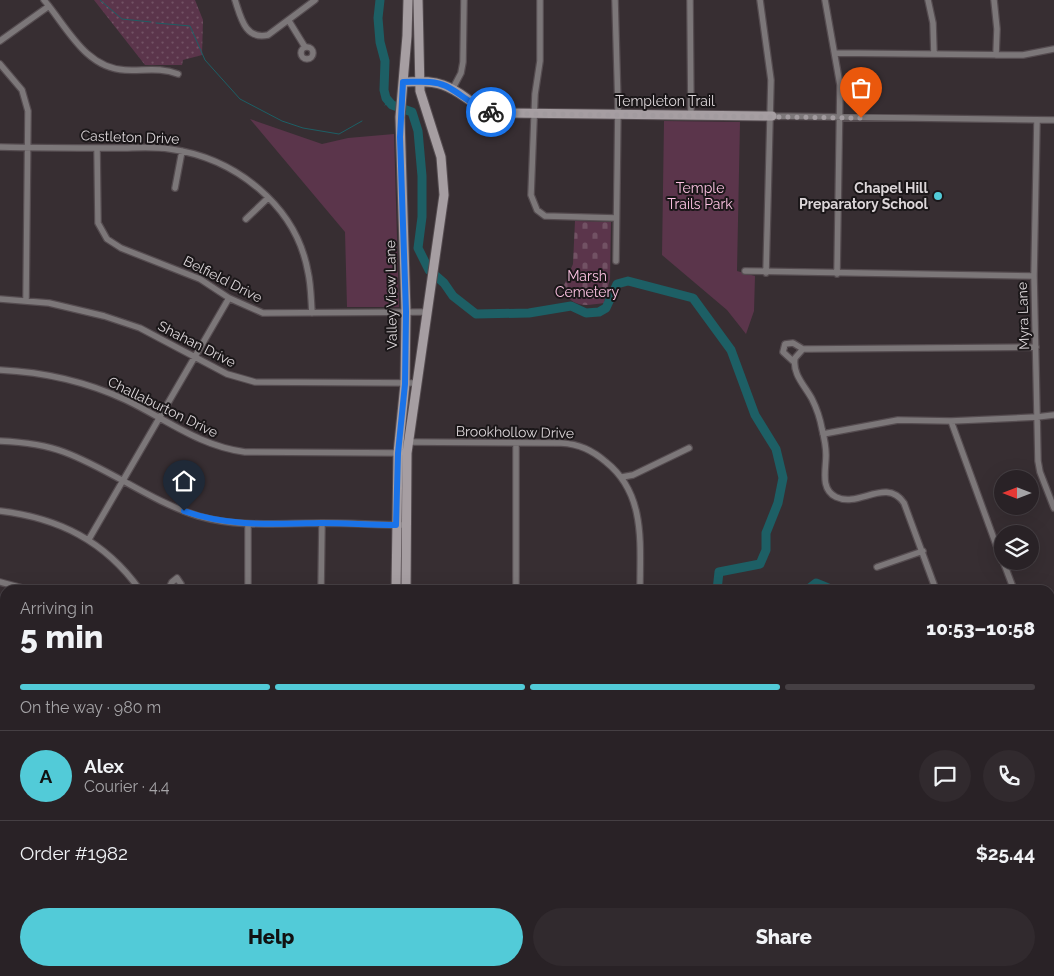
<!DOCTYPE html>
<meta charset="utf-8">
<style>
body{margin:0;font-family:Raleway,sans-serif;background:#312a2e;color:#f1f3f6;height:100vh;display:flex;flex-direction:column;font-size:19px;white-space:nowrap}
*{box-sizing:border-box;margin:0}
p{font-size:16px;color:#a5a4a7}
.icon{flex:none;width:28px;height:28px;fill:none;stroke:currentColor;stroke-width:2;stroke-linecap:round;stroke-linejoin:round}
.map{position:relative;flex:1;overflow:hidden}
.panel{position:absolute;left:0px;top:585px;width:1055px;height:391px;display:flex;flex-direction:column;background:#292226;border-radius:15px 15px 0 0;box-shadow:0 5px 20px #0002,0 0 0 1px #453f43}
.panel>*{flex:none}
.needle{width:32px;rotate:270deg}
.fabs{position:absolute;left:994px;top:470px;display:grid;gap:10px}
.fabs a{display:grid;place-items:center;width:45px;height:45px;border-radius:50%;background:#292226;box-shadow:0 5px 20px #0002,0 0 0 1px #453f43;font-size:25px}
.pin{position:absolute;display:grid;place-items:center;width:42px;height:42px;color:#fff;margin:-51px -21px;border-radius:50% 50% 50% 0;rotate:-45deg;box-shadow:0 0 5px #0007}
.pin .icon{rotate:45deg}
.courier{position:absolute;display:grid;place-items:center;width:50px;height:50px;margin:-25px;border:4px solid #1a73e8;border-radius:50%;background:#fff;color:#222;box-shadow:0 1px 6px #0007}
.summary em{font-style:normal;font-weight:800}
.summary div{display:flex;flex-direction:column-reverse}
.summary{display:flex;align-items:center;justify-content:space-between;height:85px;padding:0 20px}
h1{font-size:32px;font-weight:800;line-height:38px}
.bar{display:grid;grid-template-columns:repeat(4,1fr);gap:8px 5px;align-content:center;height:60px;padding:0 20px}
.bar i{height:6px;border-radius:4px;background:#453f43}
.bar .selected{background:#52cbd8}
.bar p{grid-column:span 4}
.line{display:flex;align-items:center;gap:12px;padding:0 20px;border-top:1px solid #453f43}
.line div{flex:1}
.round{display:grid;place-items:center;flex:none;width:52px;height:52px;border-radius:26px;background:#312a2e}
.cta{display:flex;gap:10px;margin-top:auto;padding:10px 20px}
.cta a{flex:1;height:58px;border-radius:30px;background:#52cbd8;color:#111;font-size:20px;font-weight:800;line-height:58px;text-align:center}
.cta a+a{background:#312a2e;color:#f1f3f6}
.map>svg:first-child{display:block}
</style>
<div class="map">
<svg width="1054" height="976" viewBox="0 0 1054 976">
<defs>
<pattern id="grass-dots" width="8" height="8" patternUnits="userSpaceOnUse" patternTransform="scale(1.25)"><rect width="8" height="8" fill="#5b354b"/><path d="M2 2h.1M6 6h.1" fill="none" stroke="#725264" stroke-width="1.8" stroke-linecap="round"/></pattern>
<pattern id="cemetery-stones" width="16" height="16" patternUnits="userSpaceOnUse" patternTransform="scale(1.25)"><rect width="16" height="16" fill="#5b354b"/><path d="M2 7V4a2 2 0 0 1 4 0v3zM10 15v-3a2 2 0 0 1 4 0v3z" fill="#725264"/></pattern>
</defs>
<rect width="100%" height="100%" fill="#372e32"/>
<path fill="url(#grass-dots)" d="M94,0H195L203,20L202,55L183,60L182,65H145Z"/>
<path fill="url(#cemetery-stones)" d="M575,221L611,222L610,279L604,303C583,306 575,308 562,290L573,264Z"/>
<path fill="#5b354b" d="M250,119L322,144L348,138L394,134L399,307H347L345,232Z
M664,121L740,122L737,271L755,276L754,311L746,334L727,310L662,255Z"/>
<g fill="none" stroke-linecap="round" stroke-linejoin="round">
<path stroke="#1d5f65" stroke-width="1" d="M100,0L122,19L151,22
M156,23L190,26L205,60L240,99L282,121L303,128L339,134L362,121
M385,105L389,102"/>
<path stroke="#1d5f65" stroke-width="9" d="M380,0L378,18L380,42L385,61L384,90L386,98L392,105L412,112L418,131L422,176V217L418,248L429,270L444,283L453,296L476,314L529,313L571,306L586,313L599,312L606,308L617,284L628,281L693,298L731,350L755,415L776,449L783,478L778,503L766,533V550L760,564L719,572L717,590
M807,590L816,583L833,590
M972,971V976"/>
<defs>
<path id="street" d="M44,0C67,27 85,68 125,70C144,71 160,67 178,74
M235,0C241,18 245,40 268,35L315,0
M540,0V61L535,94L531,195L537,210L545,216L616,218
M615,0L618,106L616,261
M690,0L691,115
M760,0L771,80L766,273
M825,0L840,85L837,274
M928,0L933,23L934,54
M994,0L997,29L996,55
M289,21L305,47
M0,41L49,6
M301 53a6 6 0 1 1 12 0a6 6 0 1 1-12 0Z
M835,53L1023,55L1054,49
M0,64L22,90L28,111L26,301
M452,90L461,73L463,62L464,0
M772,116L1054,120
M1037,120L1034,276L1038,461L1040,472L1054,508
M0,147C39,148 78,148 117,148C135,148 153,146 170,149C235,158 296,205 308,272C311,285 311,299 312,313
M97,148L98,223L107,239L121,248L200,279L229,298L263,313L428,312
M175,188L182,151
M246,219L268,198
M745,271L1034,276
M0,299L49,303L104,316L140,328L227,374L255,382L416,383
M794,362L783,352L785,344L793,343L803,349
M0,370C43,372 87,382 126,400C166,419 199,446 245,452L400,453
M951,421L1002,561
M823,434L898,420L951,421L1037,417L1054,415
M0,441C22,442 43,444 64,452C110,469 150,501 198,516C239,528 281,523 323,523C351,523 379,525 407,525
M407,442L561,443C579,444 592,450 606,462C646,494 640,543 640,590
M622,477L633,475L689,448
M0,511C59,518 105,541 140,590
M248,525V590
M89,539L229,298
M1003,561L1014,590
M877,567L923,551
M177,578L181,584L179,587L169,588L172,582Z
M0,582L30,590
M321,590L322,523
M516,590V444
M936,590L904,503C886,477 859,508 836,497C820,489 826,470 826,455C826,447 824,437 822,429C820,418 817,409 812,399C805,386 792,374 795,358L803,349H809L1036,347
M0,654L5,655
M1050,682L1054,694
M0,887H5
M1050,891H1054
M1050,960H1054
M138,971V976
M207,971V976
M278,971V976
M67,976V971
M349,976V971
M469,976V971
M542,976V971
M615,976V971
M688,976V971
M761,976V971
M855,976V971
M1015,976L1016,971"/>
<path id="secondary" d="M403,82C417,82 430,80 443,85C468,94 471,109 503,113L772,116
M396,590L398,453L405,384L406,312L400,117L407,36L408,0
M406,590L407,453L444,195L441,157L420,91L418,0
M4,725V736
M1050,726H1054
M1050,735L1054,736
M391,976V971
M401,976V971"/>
</defs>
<use href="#street" stroke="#554c50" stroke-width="8"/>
<use href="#secondary" stroke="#554c50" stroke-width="11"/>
<use href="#street" stroke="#7c7779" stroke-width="5.5"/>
<use href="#secondary" stroke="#a69ea2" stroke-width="9"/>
</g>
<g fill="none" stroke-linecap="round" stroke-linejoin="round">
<path stroke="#a29b9f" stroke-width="5" stroke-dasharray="0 9" d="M491,112L535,114L861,118"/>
<path stroke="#1a73e8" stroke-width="6" d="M184,511C229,527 273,524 320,523C345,523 371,525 396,525L398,453L405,384L406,312L400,137L403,82C418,82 433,80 446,86C462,94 473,107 491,112"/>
</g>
<circle fill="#52cbd8" stroke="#1b1719" stroke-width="2" cx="938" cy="196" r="5"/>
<g text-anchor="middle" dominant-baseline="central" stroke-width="4" stroke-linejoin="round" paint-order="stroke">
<g font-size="14" fill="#dcd6d9" stroke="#1b1719">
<text x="665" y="101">Templeton Trail</text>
<text transform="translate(130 137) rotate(2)">Castleton Drive</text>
<text transform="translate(223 279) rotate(27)">Belfield Drive</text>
<text transform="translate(391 295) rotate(-91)">Valley View Lane</text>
<text transform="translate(1023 316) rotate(-92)">Myra Lane</text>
<text transform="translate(197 344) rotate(27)">Shahan Drive</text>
<text transform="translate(163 407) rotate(26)">Challaburton Drive</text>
<text transform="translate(515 432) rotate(1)">Brookhollow Drive</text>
</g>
<g font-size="14" fill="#fac1e0" stroke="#1b1719">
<text x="700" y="188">Temple<tspan x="700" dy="16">Trails Park</tspan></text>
<text x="587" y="276">Marsh<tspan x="587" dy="16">Cemetery</tspan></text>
</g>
<g font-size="14" font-weight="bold" fill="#dcd6d9" stroke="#1b1719" text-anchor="end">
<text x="928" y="188">Chapel Hill<tspan x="928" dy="16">Preparatory School</tspan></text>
</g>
</g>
</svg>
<div class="fabs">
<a><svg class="needle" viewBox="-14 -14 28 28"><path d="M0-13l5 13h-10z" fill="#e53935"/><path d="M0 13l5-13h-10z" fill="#a5a4a7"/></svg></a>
<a><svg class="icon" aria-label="layers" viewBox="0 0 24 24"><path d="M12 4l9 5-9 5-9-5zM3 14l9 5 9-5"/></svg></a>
</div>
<div class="pin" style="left:861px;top:118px;background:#ea580c"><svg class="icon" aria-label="bag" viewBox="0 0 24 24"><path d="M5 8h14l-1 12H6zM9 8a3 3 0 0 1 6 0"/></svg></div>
<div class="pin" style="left:184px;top:511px;background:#1f2937"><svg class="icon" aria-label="home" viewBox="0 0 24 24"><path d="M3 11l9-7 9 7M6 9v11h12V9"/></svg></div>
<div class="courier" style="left:491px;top:112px"><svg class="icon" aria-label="bike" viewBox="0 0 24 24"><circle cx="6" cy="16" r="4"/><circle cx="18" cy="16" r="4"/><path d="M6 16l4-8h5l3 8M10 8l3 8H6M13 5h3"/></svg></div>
<section class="panel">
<div class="summary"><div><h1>5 min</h1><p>Arriving in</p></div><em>10:53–10:58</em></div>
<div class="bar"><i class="selected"></i><i class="selected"></i><i class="selected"></i><i></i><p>On the way · 980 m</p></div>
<div class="line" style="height:90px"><b class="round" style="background:#52cbd8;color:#111">A</b><div><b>Alex</b><p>Courier · 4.4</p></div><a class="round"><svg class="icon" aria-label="chat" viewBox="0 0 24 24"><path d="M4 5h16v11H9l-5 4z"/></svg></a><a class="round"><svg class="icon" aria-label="phone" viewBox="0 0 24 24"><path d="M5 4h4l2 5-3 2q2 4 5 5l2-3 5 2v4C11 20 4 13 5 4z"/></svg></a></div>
<div class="line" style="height:65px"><div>Order #1982</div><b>$25.44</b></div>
<div class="cta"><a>Help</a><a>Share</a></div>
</section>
</div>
